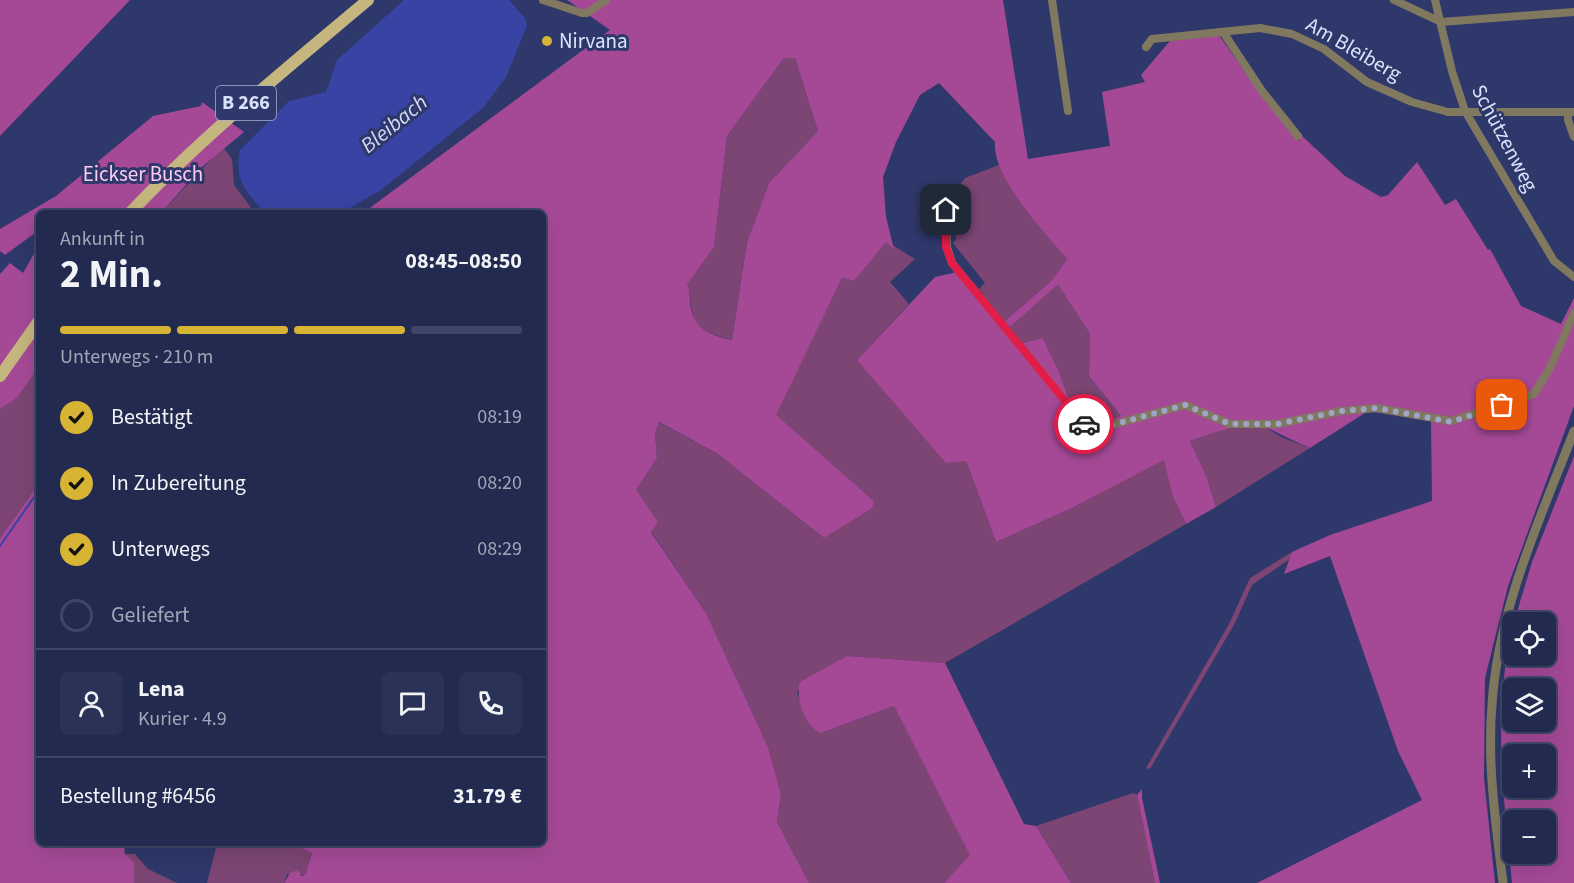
<!DOCTYPE html>
<html lang="de">
<meta charset="utf-8">
<style>
body{margin:0;font-family:"Source Sans 3",sans-serif;background:#2a3257;color:#f1f3f6;height:100vh;display:flex;flex-direction:column;font-size:22px;white-space:nowrap}
*{box-sizing:border-box;margin:0}
p{font-size:20px;color:#a2a7b7}
.icon{flex:none;width:33px;height:33px;fill:none;stroke:currentColor;stroke-width:2;stroke-linecap:round;stroke-linejoin:round}
.map{position:relative;flex:1;overflow:hidden}
.panel{position:absolute;left:36px;top:210px;width:510px;height:636px;display:flex;flex-direction:column;background:#222a50;border-radius:9px;box-shadow:0 6px 24px #0002,0 0 0 2px #3f4667}
.panel>*{flex:none}
.buttons{position:absolute;left:1502px;top:612px;display:grid;gap:12px}
.buttons a{display:grid;place-items:center;width:54px;height:54px;border-radius:9px;background:#222a50;box-shadow:0 6px 24px #0002,0 0 0 2px #3f4667;font-size:30px}
.pin{position:absolute;display:grid;place-items:center;width:51px;height:51px;color:#fff;margin:-26px;border-radius:12px;box-shadow:0 3px 9px #0006}
.courier{position:absolute;display:grid;place-items:center;width:60px;height:60px;margin:-30px;border:4px solid #e11d48;border-radius:50%;background:#fff;color:#222;box-shadow:0 2px 8px #0007}
.head em{font-style:normal;font-weight:700}
.head div{display:flex;flex-direction:column-reverse}
.head{display:flex;align-items:center;justify-content:space-between;height:102px;padding:0 24px}
h1{font-size:39px;font-weight:700;line-height:45px}
.bar{display:grid;grid-template-columns:repeat(4,1fr);gap:9px 6px;align-content:center;height:72px;padding:0 24px}
.bar i{height:8px;border-radius:4px;background:#3f4667}
.bar .selected{background:#d7b434}
.bar p{grid-column:span 4}
.line{display:flex;align-items:center;gap:15px;padding:0 24px;border-top:2px solid #3f4667}
.line div{flex:1}
.round{display:grid;place-items:center;flex:none;width:63px;height:63px;border-radius:9px;background:#2a3257}
ol{padding:0 24px;list-style:none}
li{display:flex;align-items:center;gap:18px;height:66px}
li p{margin-inline-start:auto}
li .icon{padding:6px;border-radius:50%;background:#d7b434;color:#111;stroke-width:4}
li:last-child{color:#a2a7b7}
li i{width:33px;height:33px;border:3px solid #3f4667;border-radius:50%}
.map>svg:first-child{display:block}
</style>
<div class="map">
<svg width="1574" height="883" viewBox="0 0 1574 883">
<rect width="100%" height="100%" fill="#2e386a"/>
<path fill="#7c4573" d="M784,58H795L818,131L769,183L747,242L732,340C715,335 696,332 692,312C690,302 691,293 686,284L714,247L727,136Z
M223,147L232,159L234,185L255,213H161Z
M999,165L1028,210L1067,259L1051,281L1005,321L979,289L985,283L953,243L956,240L953,194L965,178Z
M886,241L915,259L890,282L909,304L857,360L966,461L996,542L1070,509L1165,459L1173,497L1186,524L945,663L847,656L797,692C802,706 806,727 821,733L894,706L971,855L944,883H809L777,822L781,794L768,747L706,613L651,531L636,490L657,458L655,433L658,422L718,454L824,538L873,500L775,415L842,278L854,281Z
M1058,283L1090,334L1089,376L1121,416L1091,428L1070,402L1059,372L1043,338L1023,343L1010,327Z
M39,367V483L0,538V409L17,398Z
M1228,427H1266L1281,437L1310,448L1216,507L1207,478L1190,441Z
M1292,552L1290,559L1252,585L1235,623L1150,769L1146,768L1229,624L1250,578Z
M1133,793L1137,795L1155,883H1071L1036,826Z
M220,843H291L312,852L305,875L287,874L284,883H207L217,844Z
M125,854H135L148,869L177,883H134V869Z"/>
<path fill="#a54997" fill-rule="evenodd" d="M0,0H130L0,136Z
M567,0H1003L1028,159L1110,146L1102,92L1145,82L1141,75L1170,41L1219,35L1263,98L1299,141L1301,135L1345,176L1381,197L1388,195L1417,162L1445,205L1456,199L1488,250L1490,249L1521,306L1561,324L1574,298V406L1508,586L1485,678L1484,778L1495,883H1257L1422,800L1398,751L1330,556L1284,574L1292,552L1330,535L1432,501L1431,421L1368,411L1310,448C1295,442 1282,435 1268,428C1247,419 1210,434 1190,441L1207,478L1216,507L1186,524L1173,497L1164,460L1070,509L996,542L966,461L946,463L857,360L935,277L957,272L1084,430L1121,416L1089,376L1090,334L1058,284L1010,327L1005,321L1051,281L1067,259C1045,232 992,178 995,142L939,83L920,95L896,142L883,177L886,217L894,249L886,242L854,281L842,278L776,415L874,501L872,508L824,538L718,454L659,422L655,433L657,458L636,490L658,522L651,532L706,613L768,747L781,794L777,822L809,883H284L290,873L298,870L301,876L305,875L312,853L291,843H543V213H363L610,30ZM784,58H795L818,131L769,183L747,242L732,340C715,336 698,332 692,313C689,303 691,294 687,284L714,247L727,136Z
M202,102L244,132L202,167L161,213H39V230L5,255L0,251V229L56,196L153,116L201,106Z
M39,245V367L17,398L0,409V274L10,263L23,273Z
M1043,338L1059,372L1070,402L1023,343Z
M1574,456V883H1512C1504,797 1492,716 1512,631V656H1545V622H1514L1532,562ZM1512,688H1545V722H1512ZM1512,754H1545V788H1512ZM1512,820H1545V854H1512Z
M39,483V843H132L124,849L125,854L134,862V883H0V538Z
M847,656L945,663L1024,824L1036,826L1071,883H944L970,855L894,706L821,733C805,727 795,698 800,682Z
M1142,789V798L1160,883H1155L1137,795Z"/>
<path fill="#3943a3" d="M404,0H509L525,18L527,26L506,77L484,107L381,190L341,213H265C246,191 234,182 240,150L289,101L326,92L337,60Z"/>
<g fill="none" stroke-linecap="round" stroke-linejoin="round">
<path stroke="#3943a3" stroke-width="2" d="M0,546L39,490"/>
<path stroke="#81795f" stroke-width="8" d="M543,0L582,13H587L606,0
M1052,0L1068,111
M1394,0L1441,22L1574,12
M1435,0L1452,71L1465,111L1554,261L1574,277
M1223,32L1262,91L1298,136
M1146,47L1152,39L1260,28L1292,34L1324,49L1367,82L1412,102L1448,112H1574
M1568,112V120L1574,137
M946,210L947,247L952,263L1090,431L1185,405L1230,424H1277L1342,411L1377,408L1451,421L1534,394L1550,368L1574,313"/>
<path stroke="#81795f" stroke-width="9" d="M1503,883C1496,824 1487,765 1492,705C1498,609 1540,519 1574,431"/>
<path stroke="#c5b57e" stroke-width="12" d="M130,213C203,136 286,69 368,0
M0,376L39,321"/>
</g>
<g fill="none" stroke-linecap="round" stroke-linejoin="round">
<path stroke="#9ea6c8" stroke-width="6" stroke-dasharray="0 10.8" d="M1084,424L1090,431L1185,405L1230,424H1277L1342,411L1377,408L1451,422L1502,405"/>
<path stroke="#e11d48" stroke-width="8" d="M946,210V247L952,263L1084,424"/>
</g>
<circle fill="#d7b434" stroke="#2e386a" stroke-width="2" cx="547" cy="41" r="6"/>
<g text-anchor="middle" dominant-baseline="central" stroke-width="6" stroke-linejoin="round" paint-order="stroke">
<rect fill="#2e386a" stroke="#a7afd0" stroke-width="1.5" x="216" y="86" width="60" height="34" rx="4.5"/>
<g font-size="20" font-weight="bold" fill="#dbe2fb">
<text x="246" y="103">B 266</text>
</g>
<g font-size="21" fill="#dbe2fb" stroke="#2e386a" text-anchor="start">
<text x="559" y="41">Nirvana</text>
</g>
<g font-size="21" fill="#dbe2fb" stroke="#2e386a">
<text transform="translate(1354 49) rotate(30)">Am Bleiberg</text>
<text transform="translate(1505 138) rotate(62)">Schützenweg</text>
</g>
<g font-size="21" fill="#fdccf3" stroke="#2e386a">
<text x="143" y="174">Eickser Busch</text>
</g>
<g font-size="22" font-style="italic" fill="#d3daf4" stroke="#2e386a">
<text transform="translate(394 124) rotate(-39)">Bleibach</text>
</g>
</g>
</svg>
<div class="buttons">
<a><svg class="icon" aria-label="locate" viewBox="0 0 24 24"><circle cx="12" cy="12" r="6"/><path d="M12 2v4M12 18v4M2 12h4M18 12h4"/></svg></a>
<a><svg class="icon" aria-label="layers" viewBox="0 0 24 24"><path d="M12 4l9 5-9 5-9-5zM3 14l9 5 9-5"/></svg></a>
<a>+</a>
<a>−</a>
</div>
<div class="pin" style="left:1502px;top:405px;background:#ea580c"><svg class="icon" aria-label="bag" viewBox="0 0 24 24"><path d="M5 8h14l-1 12H6zM9 8a3 3 0 0 1 6 0"/></svg></div>
<div class="pin" style="left:946px;top:210px;background:#1f2937"><svg class="icon" aria-label="home" viewBox="0 0 24 24"><path d="M3 11l9-7 9 7M6 9v11h12V9"/></svg></div>
<div class="courier" style="left:1084px;top:424px"><svg class="icon" aria-label="car" viewBox="0 0 24 24"><path d="M5 17H2v-5l4-1 3-4h7l3 4 3 1v5h-3M9 17h6M6 11h13"/><circle cx="7" cy="17" r="2"/><circle cx="17" cy="17" r="2"/></svg></div>
<section class="panel">
<div class="head"><div><h1>2 Min.</h1><p>Ankunft in</p></div><em>08:45–08:50</em></div>
<div class="bar"><i class="selected"></i><i class="selected"></i><i class="selected"></i><i></i><p>Unterwegs · 210 m</p></div>
<ol>
<li><svg class="icon" aria-label="check" viewBox="0 0 24 24"><path d="M5 12l5 5 9-10"/></svg>Bestätigt<p>08:19</p></li>
<li><svg class="icon" aria-label="check" viewBox="0 0 24 24"><path d="M5 12l5 5 9-10"/></svg>In Zubereitung<p>08:20</p></li>
<li><svg class="icon" aria-label="check" viewBox="0 0 24 24"><path d="M5 12l5 5 9-10"/></svg>Unterwegs<p>08:29</p></li>
<li><i></i>Geliefert</li>
</ol>
<div class="line" style="height:108px"><a class="round"><svg class="icon" aria-label="person" viewBox="0 0 24 24"><circle cx="12" cy="8" r="4"/><path d="M4 21q1-7 8-7t8 7"/></svg></a><div><b>Lena</b><p>Kurier · 4.9</p></div><a class="round"><svg class="icon" aria-label="chat" viewBox="0 0 24 24"><path d="M4 5h16v11H9l-5 4z"/></svg></a><a class="round"><svg class="icon" aria-label="phone" viewBox="0 0 24 24"><path d="M5 4h4l2 5-3 2q2 4 5 5l2-3 5 2v4C11 20 4 13 5 4z"/></svg></a></div>
<div class="line" style="height:78px"><div>Bestellung #6456</div><b>31.79 €</b></div>
</section>
</div>
